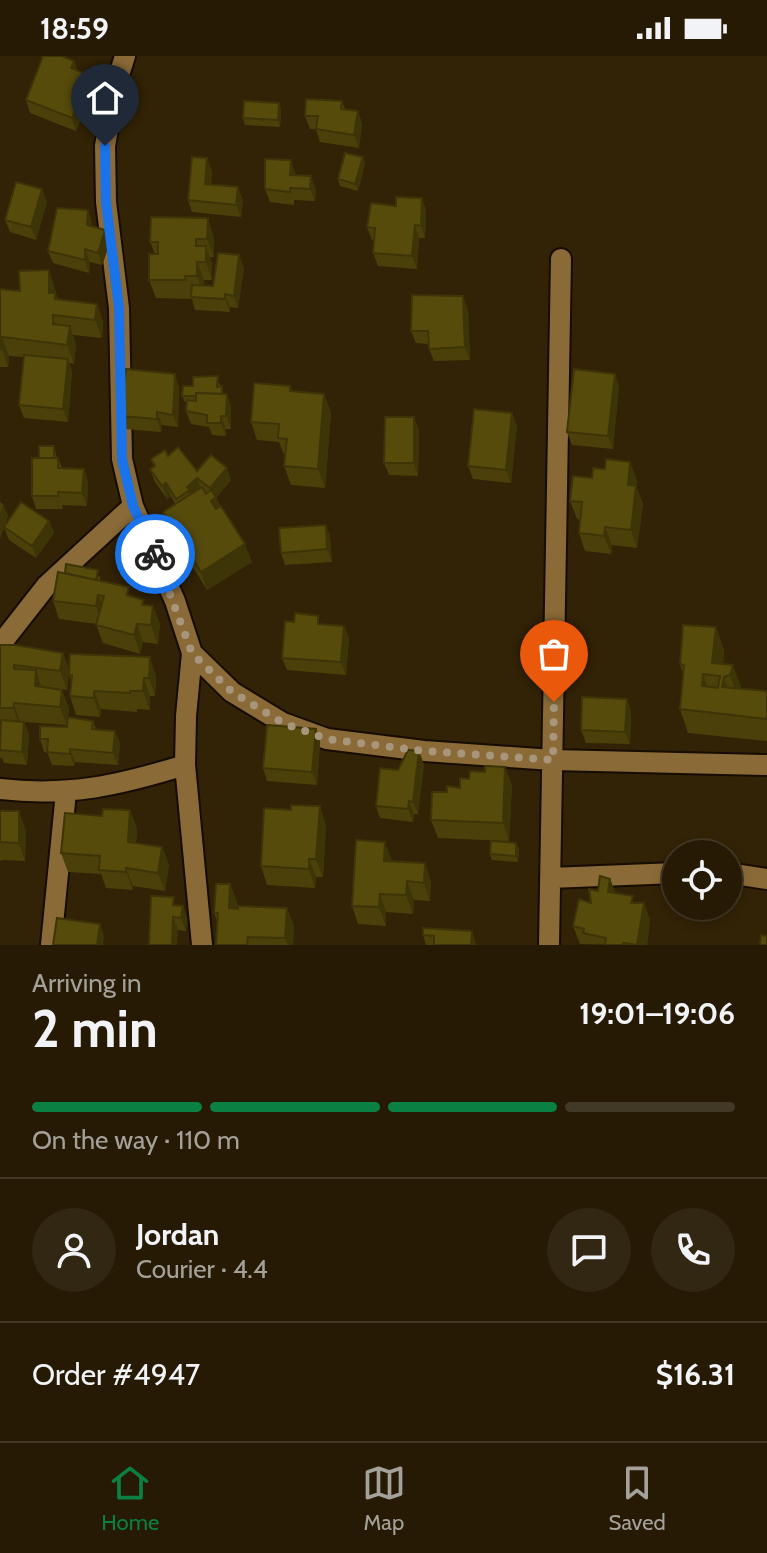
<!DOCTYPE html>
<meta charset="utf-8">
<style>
body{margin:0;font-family:Cabin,sans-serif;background:#322713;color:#f1f3f6;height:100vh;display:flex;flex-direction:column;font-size:30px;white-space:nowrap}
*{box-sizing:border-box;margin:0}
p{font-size:26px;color:#a4a19a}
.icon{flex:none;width:44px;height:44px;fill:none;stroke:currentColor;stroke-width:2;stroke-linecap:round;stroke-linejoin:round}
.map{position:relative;height:889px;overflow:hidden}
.drawer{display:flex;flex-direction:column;background:#261a04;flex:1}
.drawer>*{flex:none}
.buttons{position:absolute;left:662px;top:784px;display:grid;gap:16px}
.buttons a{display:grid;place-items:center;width:80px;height:80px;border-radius:50%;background:#261a04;box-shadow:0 4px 12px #0003,0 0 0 2px #423826;font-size:40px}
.pin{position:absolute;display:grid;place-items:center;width:68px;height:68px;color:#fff;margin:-82px -34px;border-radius:50% 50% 50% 0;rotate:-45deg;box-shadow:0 0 8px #0007}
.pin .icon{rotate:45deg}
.courier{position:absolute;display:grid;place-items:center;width:80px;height:80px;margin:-40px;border:6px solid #1a73e8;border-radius:50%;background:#fff;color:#222;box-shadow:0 2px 10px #0007}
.headline em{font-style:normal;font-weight:700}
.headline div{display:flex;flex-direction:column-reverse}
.headline{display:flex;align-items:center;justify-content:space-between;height:136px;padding:0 32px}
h1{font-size:52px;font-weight:700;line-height:60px}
.bar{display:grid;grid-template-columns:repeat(4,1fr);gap:12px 8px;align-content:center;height:96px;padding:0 32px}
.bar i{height:10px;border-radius:6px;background:#423826}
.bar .current{background:#0b8043}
.bar p{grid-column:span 4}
.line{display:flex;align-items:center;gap:20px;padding:0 32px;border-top:2px solid #423826}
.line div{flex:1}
.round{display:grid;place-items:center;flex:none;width:84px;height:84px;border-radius:42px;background:#322713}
.status{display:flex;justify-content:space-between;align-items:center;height:56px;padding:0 40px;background:#261a04;direction:ltr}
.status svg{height:22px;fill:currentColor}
.dock{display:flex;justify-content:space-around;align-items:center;height:112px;border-top:2px solid #423826;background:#261a04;font-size:22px;color:#a4a19a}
.dock a{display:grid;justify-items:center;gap:4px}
.dock .current{color:#0b8043}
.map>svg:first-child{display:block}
</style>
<div class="status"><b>18:59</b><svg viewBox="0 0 49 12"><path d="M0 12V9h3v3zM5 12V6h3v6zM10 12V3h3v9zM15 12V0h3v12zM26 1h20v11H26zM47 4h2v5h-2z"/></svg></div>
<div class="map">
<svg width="767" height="889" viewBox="0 0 767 889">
<rect width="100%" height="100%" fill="#322206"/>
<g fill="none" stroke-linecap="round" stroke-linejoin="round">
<defs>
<path id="minor" d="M125,0L115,32L105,90L106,146L119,252L122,403L133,450L175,545L192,597L232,636L283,667L327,683L424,695L553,704L767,709
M0,589L47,529L133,450
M192,597L186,660L185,709L202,889
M0,733C69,741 120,729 185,709
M728,817L767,823
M550,822L676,817
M51,889L66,736
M549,889L561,203"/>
</defs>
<use href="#minor" stroke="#160c01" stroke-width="24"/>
<use href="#minor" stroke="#8a6a37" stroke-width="20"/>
</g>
<path fill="#4b400a" d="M78,15L93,32L76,75L30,57L26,44Z
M342,45L345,53L358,55L362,68L359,92L320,86L316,73H310L305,60Z
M279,47L281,53L280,71L245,69L243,62Z
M363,101L365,108L358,135L340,130L338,123Z
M212,115L211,129L243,144L241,161L192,156L188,144Z
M295,117V120L316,133L315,145L294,144V149L270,146L265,133Z
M422,142L426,155L425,182H419L417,213L378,210L373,197L374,184H372L367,171L396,150Z
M47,146L36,184L10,176L5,164Z
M92,166V170L110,187L102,209L90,206L89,217L53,207L48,195Z
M214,181V201H210L212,208V224H204V230H213L244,212L238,252L230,251V256L195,254L192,243L156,242L149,224L155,198L150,186Z
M49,214L58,244L97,248L103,266L102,282L73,279L76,289L74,308L69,307L72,315L68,366L24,362L19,349L24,301L9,300L8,311H0V233L20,235Z
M468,253L470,304L434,305L429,293V288L416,287L411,275Z
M220,327V331L224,338H227L231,351V373H226V380L212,379L209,371L191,368L186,355L187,346H185L182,340L193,330Z
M290,330L292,335L331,356L325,432L291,429L284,410L285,401L279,386L257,384L251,366Z
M619,330L613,393L572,389L567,376Z
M179,331L178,371L162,369L161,376L124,373L120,360Z
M512,357L517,370L511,427L473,423L468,410Z
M419,374L418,420L389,419L384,407Z
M54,390L57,402H58L62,412L84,413L88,426L87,450L62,449L63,453H36L32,440Z
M168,400L197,415L231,424L216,442L220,450L252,506L207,534L170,474L163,456L175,448L171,440L167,443L155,426L150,413L154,411L151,403Z
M592,422L637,424L636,430L643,448L637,492L612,489L611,498L585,495L579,477L580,464L577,463L570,445Z
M0,446L3,448L8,460L4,471L49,465L54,477L36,502L9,484L4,471L0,483Z
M326,469L330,481L332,506L285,509L281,497Z
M100,520V524L133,541L145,549L153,550L160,568L158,588L143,586L140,598L103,587L96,568L59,563L53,545Z
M322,568L344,570L349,582L346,619L287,614L282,602Z
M716,571L724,595L723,608L742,633L767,635V685L688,677L680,653L683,618L680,608Z
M0,589L63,597L69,614L156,620L155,640H150V654L137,653V656L101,653L100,661L76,659L70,640L71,624L69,619L67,634L41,630L42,631L62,634L69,653L67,669L24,666L29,678L27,709L4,707L2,702H0Z
M627,643L631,656L630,688L586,687L581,674Z
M93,665L96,673L120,687L118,709L75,706L74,710L52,709L47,696H44L40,683L67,671Z
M316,673L320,686L317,729L267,725L263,712Z
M424,708L418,758H414L413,766L380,762L376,750L398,714Z
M505,711L512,729L509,785L438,782L431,764L447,736L460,732L469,723L485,716Z
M0,755L26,774L25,805L3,804L0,805Z
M326,769L323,821H316L315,832L267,829L261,810Z
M137,772L136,787L162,791L169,809L165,835L133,830V834L106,832L101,818L68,816L61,797Z
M516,787L519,793L518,806L492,804L490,798Z
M392,805L425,807L431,826L430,845L414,844L413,858L386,856V870L358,868L352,850Z
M610,823L615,837L636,847H644L650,865L647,889L580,888L573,870L598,835Z
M230,828L237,846V852H287L294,870L293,889H216L217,865L214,857Z
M177,850H183L187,863L186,875L178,874L149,889Z
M472,875L476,889H426L423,879Z"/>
<path fill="#3d3408" d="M74,5L79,17L71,12Z
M89,19L93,32L76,75L72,62Z
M279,47L281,53L280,71L278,64Z
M358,55L362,68L359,92L354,79Z
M363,101L365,108L358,135L355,128Z
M207,102L212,115L209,141L205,128Z
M291,104L295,117V132L290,119Z
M311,120L316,133L315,145L310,133Z
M238,131L243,144L241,161L236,149Z
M42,133L47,146L36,184L31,171Z
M422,142L426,155L425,182L421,170Z
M88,154L92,166V181L87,169Z
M208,162L214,181V201L207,183Z
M415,169L419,182L417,213L412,200Z
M105,174L110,187L102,209L98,197Z
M206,190L212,208V224L206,206Z
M85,193L90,206L89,217L85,204Z
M239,199L244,212L238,252L234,240Z
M197,206L204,224L203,238L197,220Z
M49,214L62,256V262L56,245L49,237Z
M225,238L230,251V256L225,243Z
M463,240L468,253L470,304L465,291Z
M97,248L103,266L102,282L95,264Z
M70,270L76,289L74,308L67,289Z
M2,281L9,300L8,311L2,293Z
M68,303L72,315L68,366L63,353Z
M175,318L179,331L178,371L173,359Z
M615,318L619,330L613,393L608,380Z
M227,338L231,351V373L226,360Z
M324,338L331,356L325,432L318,413Z
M157,356L162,369L161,376L157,363Z
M512,357L517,370L511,427L506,414Z
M221,360L226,373V380L221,367Z
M414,361L419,374L418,420L414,407Z
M630,406L637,424L636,430L643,448L637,492L631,474L628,429Z
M227,412L231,424L216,442L223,460L217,463L211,445L214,443L210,432Z
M84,413L88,426L87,450L82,437Z
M197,422L202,435L193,443L187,431Z
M166,427L171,440L167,443L162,430Z
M3,448L8,460L0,483V457Z
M49,465L54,477L36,502L32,490Z
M326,469L330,481L332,506L327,493Z
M605,471L612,489L611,498L604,480Z
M245,488L252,506L207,534L201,516Z
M98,539L105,557L102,569L96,550Z
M153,550L160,568L158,588L151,569Z
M137,568L143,586L140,598L134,579Z
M344,570L349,582L346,619L341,606Z
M716,571L724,595L721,625L712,607Z
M63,597L70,615L67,634L60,615Z
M150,601L156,620L155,640L149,622Z
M733,609L742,633L738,643L730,619Z
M36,614L42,633L35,630Z
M703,618L711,642L702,630Z
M724,621L732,644L722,631Z
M144,622L150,640V654L143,635Z
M62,634L69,653L67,669L60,651Z
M94,635L101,653L100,661L94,642Z
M627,643L631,656L630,688L625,676Z
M14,647L20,666V670L13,652Z
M24,666L29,678L27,709L22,696Z
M316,673L320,686L317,729L312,716Z
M115,675L120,687L118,709L113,697Z
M70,693L75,706L74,710L70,698Z
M419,695L424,708L418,758L413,746Z
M505,711L512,729L509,785L503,767Z
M409,745L414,758L413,766L408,753Z
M320,750L326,769L323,821L316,803Z
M130,754L137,772L135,804L128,786Z
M19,755L26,774L25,805L19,787Z
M385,786L392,805L391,823L384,805Z
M516,787L519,793L518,806L516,800Z
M162,791L169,809L165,835L158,817Z
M309,803L316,821L315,832L309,813Z
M425,807L431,826L430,845L424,827Z
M126,812L133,830V834L126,816Z
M610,823L617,841L608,836Z
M407,825L414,844L413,858L406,839Z
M230,828L237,846L236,870L229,852Z
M380,838L386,856V870L379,851Z
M644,847L650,865L647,889H637Z
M183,850L187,863L186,875L181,862Z
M287,852L294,870L293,889H288L285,882Z
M173,861L178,874L177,889H172Z
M100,868L104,880L103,889H97Z
M472,875L476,889H471Z"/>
<path fill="#574b0c" stroke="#3d3408" stroke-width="2" fill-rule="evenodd" d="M43,0H62L74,5L71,12L89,19L72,62L26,44Z
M306,43L342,45L341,53L358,55L354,79L316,73L318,60H305Z
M244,45L279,47L278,64L243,62Z
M345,97L363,101L355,128L338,123Z
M192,101L207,102L205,128L238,131L236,149L188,144Z
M265,103L291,104L290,119L311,120L310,133L290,132V136L265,133Z
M16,126L42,133L31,171L5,164Z
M396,141L422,142L421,170L415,169L412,200L373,197L375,172L367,171L371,147L396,150Z
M57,152L88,154L87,169L105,174L98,197L85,193V204L48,195Z
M151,161L208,162L207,183H196V190H206V206H197V220H185L186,224H149V198H158V186H150Z
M218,197L239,199L234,240L225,238V243L191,241L192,229L213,230Z
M49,214V237H55V243L97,248L95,264L53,259V268L70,270L67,289L2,281V293H0V233L20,235L19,215Z
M412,239L463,240L465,291L429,293L428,275H411Z
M24,299L68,303L63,353L19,349Z
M126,313L175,318L173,359L157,356V363L120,360Z
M574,313L615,318L608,380L567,376Z
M218,320L217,331L222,330V338L196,337V340H182L183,330H193V321Z
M254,327L290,330V335L324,338L318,413L284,410L287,383L278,382L279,368L251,366Z
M196,337L227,338L226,360H221V367H207V359L186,355L187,344L196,345Z
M474,353L512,357L506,414L468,410Z
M385,361H414V407H384Z
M39,390H54V402H39Z
M178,391L197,415L211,399L227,412L210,432L197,422L187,431L190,434L176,443L166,427L162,430L150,413L155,410L151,403L165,394L168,400Z
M32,402H58V412L84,413L82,437L58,436V440H32Z
M606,403L630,406L628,429L636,430L631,474L605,471L604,480L579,477L582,446L570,445L573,420L592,422L593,412L605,413Z
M202,431L206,438L211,434L216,441L211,445L216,453L221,450L245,488L201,516L163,456Z
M21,446L49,465L32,490L4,471Z
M326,469L327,493L281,497L279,472Z
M66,508L98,514L96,524L65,517Z
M58,516L129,531L127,539L144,544L142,549L153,550L151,569L137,568L134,579L96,569L104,540L98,539L96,550L53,545Z
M295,557L318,560V568L344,570L341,606L282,602L285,565L294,566Z
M683,569L716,571L712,607L733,609L730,619L724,621L722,631L767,635V663L680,653L684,609L680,608ZM703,618L720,620L718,632L702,630Z
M0,589H15L63,597L60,615L14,609V613L36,614L35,630L62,634L60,651L14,647L13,652H0Z
M70,598L150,601L149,622H144L143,635H130V637L94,635V642L70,640L72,619H69Z
M582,641L627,643L625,676L581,674Z
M68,661L93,665L92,673L115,675L113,697L70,693V698L47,696L48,683H40V670L67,671Z
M1,664L24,666L22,696L0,694Z
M267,669L316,673L312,716L263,712Z
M408,694L419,695L413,746L409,745L408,753L376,750L380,712L398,714Z
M485,710L505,711L503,767L431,764L432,736H447V730L460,732V722L469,723L470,715L485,716Z
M291,749L320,750L316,803H309V813L261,810L264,752L291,754Z
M103,753L130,754L128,786L162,791L158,817L126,812V816L99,814L100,800L61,797L65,757L102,760Z
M0,755H19V787L0,786Z
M356,784L385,786L384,805L425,807L424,827L407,825L406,839L380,838L379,851L352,850Z
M491,785L516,787V800L490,798Z
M600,820L610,823L608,836L633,840L631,847H644L637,889L623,887V889H605L606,882L583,877L584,873L573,870L579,843L591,847L589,833L598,835Z
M216,828H230L229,852L238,853V850L287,852L285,882L248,881L247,889H216L218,857H214Z
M151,840L174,841L173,849L183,850L181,862L173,861L172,889H149Z
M57,862L100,868L97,889H53Z
M423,872L472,875L471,889H434V880L423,879Z
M761,879L767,880V889H760Z"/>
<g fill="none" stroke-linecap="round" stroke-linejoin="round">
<path stroke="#a7967c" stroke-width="8" stroke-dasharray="0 14.4" d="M155,498L192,597L232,636L283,667L327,683L424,695L553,704L554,646"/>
<path stroke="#1a73e8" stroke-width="10" d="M105,90L106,146L119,252L122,403L133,450L155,498"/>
</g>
</svg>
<div class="buttons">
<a><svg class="icon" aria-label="locate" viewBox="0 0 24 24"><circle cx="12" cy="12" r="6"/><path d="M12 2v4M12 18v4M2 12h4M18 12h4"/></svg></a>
</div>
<div class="pin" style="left:554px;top:646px;background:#ea580c"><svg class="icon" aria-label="bag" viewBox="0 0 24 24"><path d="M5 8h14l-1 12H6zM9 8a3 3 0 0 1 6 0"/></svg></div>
<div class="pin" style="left:105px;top:90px;background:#1f2937"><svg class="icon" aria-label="home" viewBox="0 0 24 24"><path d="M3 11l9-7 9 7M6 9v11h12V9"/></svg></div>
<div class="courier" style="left:155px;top:498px"><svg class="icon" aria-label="bike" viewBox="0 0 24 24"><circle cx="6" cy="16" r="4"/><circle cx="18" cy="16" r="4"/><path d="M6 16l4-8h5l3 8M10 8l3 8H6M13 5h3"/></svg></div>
</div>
<section class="drawer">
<div class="headline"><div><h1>2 min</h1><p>Arriving in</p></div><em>19:01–19:06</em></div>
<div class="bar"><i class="current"></i><i class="current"></i><i class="current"></i><i></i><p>On the way · 110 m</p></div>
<div class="line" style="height:144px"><a class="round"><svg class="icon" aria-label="person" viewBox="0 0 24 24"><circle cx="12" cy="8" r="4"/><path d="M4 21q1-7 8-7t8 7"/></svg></a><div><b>Jordan</b><p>Courier · 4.4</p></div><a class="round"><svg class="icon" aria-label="chat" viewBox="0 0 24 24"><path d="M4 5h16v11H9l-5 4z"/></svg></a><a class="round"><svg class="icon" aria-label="phone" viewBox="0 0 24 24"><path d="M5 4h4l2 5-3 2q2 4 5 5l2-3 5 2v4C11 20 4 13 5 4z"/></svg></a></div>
<div class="line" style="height:104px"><div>Order #4947</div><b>$16.31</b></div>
</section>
<nav class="dock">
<a class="current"><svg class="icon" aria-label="home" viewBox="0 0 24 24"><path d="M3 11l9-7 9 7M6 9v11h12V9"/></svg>Home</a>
<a><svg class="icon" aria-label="map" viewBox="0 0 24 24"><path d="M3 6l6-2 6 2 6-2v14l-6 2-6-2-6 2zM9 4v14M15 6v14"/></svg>Map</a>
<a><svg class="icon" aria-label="saved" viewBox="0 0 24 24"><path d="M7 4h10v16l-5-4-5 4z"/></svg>Saved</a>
</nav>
